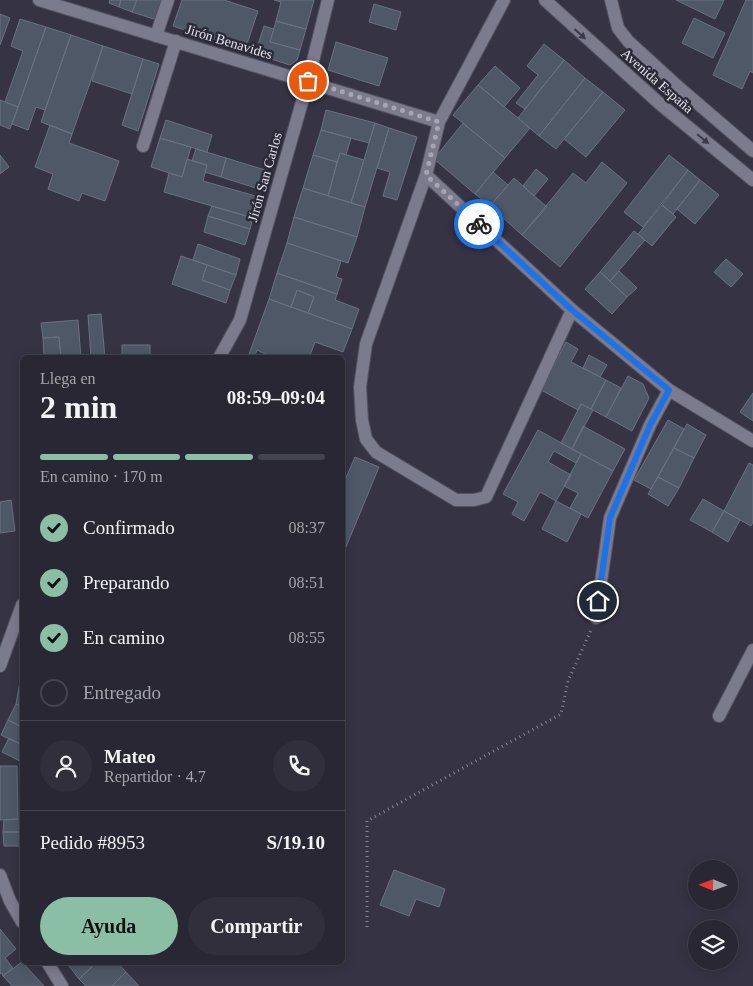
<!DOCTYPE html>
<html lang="es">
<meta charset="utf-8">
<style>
body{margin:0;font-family:Georgia,serif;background:#302f3b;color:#f1f3f6;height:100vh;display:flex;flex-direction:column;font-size:19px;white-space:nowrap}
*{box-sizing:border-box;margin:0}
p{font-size:16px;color:#a5a5ac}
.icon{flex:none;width:28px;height:28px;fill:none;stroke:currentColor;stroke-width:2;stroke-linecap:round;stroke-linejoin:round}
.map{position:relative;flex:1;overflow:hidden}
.side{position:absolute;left:20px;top:355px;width:325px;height:610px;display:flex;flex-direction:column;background:#282733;border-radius:8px;box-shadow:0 2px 12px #0003,0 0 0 1px #44444e}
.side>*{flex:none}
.needle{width:32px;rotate:271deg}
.tools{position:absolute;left:688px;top:860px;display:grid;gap:10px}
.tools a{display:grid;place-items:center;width:50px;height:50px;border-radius:50%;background:#282733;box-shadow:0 2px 12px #0003,0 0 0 1px #44444e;font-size:25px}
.pin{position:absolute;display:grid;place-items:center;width:42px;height:42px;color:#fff;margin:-21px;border:2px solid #fff;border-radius:50%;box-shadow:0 1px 5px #0007}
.courier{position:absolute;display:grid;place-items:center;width:50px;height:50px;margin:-25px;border:4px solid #1a73e8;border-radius:50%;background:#fff;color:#222;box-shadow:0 1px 6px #0007}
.headline em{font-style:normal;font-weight:800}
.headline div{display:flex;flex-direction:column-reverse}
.headline{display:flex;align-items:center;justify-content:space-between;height:85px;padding:0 20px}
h1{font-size:32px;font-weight:800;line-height:38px}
.bar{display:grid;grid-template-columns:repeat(4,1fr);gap:8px 5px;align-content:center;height:60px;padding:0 20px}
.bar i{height:6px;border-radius:4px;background:#44444e}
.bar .active{background:#8abfa5}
.bar p{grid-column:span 4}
.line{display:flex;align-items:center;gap:12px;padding:0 20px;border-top:1px solid #44444e}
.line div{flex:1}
.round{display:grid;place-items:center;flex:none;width:52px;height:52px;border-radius:26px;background:#302f3b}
ol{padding:0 20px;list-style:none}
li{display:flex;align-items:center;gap:15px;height:55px}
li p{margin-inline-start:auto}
li .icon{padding:5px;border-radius:50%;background:#8abfa5;color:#111;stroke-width:4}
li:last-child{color:#a5a5ac}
li i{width:28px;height:28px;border:2px solid #44444e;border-radius:50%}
.primary-button{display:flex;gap:10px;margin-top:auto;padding:10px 20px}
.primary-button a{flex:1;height:58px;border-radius:30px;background:#8abfa5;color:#111;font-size:20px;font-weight:800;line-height:58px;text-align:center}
.primary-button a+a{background:#302f3b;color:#f1f3f6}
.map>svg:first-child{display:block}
</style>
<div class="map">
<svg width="753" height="986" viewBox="0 0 753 986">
<rect width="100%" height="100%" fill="#363444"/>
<path fill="#4e5867" stroke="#687283" d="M110,0H121L119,7L109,3Z
M121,0H137L132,12L119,7Z
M137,0H166L160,21L132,12Z
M182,0H224L258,11L245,50L173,26Z
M274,0H314L306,29L276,21L281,2Z
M676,0H724L715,19Z
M746,0H753V73L750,71L742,89L713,75Z
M374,4L401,12L396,30L369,22Z
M0,14L10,18L0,45Z
M694,18L725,33L713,58L682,43Z
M20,19L46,27L18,107L5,102L23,51L11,46Z
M276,21L306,29L300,50L270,42Z
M264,26L274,29L270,42L300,50L297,60L290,65L255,54Z
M46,27L71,35L45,110L36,107L28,130L12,124Z
M71,35L103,46L72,134L41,122Z
M336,42L388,58L379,86L328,70Z
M544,44L564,60L525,109L516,103L538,75L527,66Z
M103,46L143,59L132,94L92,81Z
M143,59L159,64L138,131L122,125Z
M564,60L585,78L539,136L518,118Z
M495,66L520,88L504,107L478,85Z
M585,78L603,92L556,149L539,136Z
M478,85L530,128L505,158L453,115Z
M603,92L625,110L586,157L564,139Z
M0,100L18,107L10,129L0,125Z
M326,110L375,123L369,143L321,130Z
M166,120L212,135L207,152L160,138Z
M375,123L389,128L365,207L351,203Z
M463,123L505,158L475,194L434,159Z
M50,125L72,134L69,143L119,161L105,201L82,193L79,201L48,189L53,174L35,167Z
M389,128L417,137L397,200L383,196L390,172L377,168Z
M321,130L351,138L346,155L340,153L337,162L313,155Z
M160,138L191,147L182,177L151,167Z
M196,149L226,158L221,177L205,172L207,165L192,161Z
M340,153L364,160L351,203L328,196Z
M0,155L9,167L0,174Z
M313,155L337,162L328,196L303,188Z
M669,155L688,170L643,227L624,212Z
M226,158L265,170L259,189L221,177Z
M187,159L207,165L203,181L259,197L253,218L164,192L169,173L182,177Z
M602,162L627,183L560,267L522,235L573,173L586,183Z
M536,169L548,179L534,196L523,186Z
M688,170L700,180L673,214L662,205Z
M493,172L508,185L490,206L475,194Z
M514,178L547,207L522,235L490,206Z
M700,180L719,195L695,224L677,209Z
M303,188L365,207L357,237L294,217Z
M662,205L676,217L652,246L638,234Z
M212,206L253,218L250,229L208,216Z
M208,216L250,229L245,245L204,232Z
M294,217L357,237L348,263L287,243Z
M634,231L645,240L610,281L600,272Z
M287,243L341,261L336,277L342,279L337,294L277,273Z
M198,244L240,259L236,275L193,260Z
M181,256L207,265L202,280L230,290L226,303L172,284Z
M726,259L743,274L731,287L714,272Z
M207,265L236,275L230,290L202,280Z
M619,271L637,288L627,297L610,281Z
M600,272L627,297L612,314L585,289Z
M277,273L337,294L335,300L359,309L352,329L308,313L314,297L297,290L291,307L269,299Z
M297,290L314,297L308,313L291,307Z
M269,299L352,329L343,352L315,342L309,358L297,354L296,358H273L257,350L254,358L248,357Z
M101,314L105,358H91L88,315Z
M78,320L81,358H61L59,337L43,338L41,323Z
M59,337L61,358H44L43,338Z
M566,342L578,349L571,362L606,380L591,409L581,404L578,410L541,390Z
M122,345H150V358H122Z
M589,355L607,365L600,377L583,368Z
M628,376L643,384L649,398L632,431L606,417Z
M606,380L621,388L606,417L591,409Z
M753,393V421L740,412Z
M581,404L593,410L572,449L561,443Z
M668,420L684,429L651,489L634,480Z
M687,424L706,435L694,458L674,448Z
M583,426L625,449L613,471L572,449Z
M538,430L581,454L576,463L554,451L548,462L571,475L556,501L540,492L524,521L512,514L518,502L503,494Z
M674,448L694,458L679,488L658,477Z
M581,454L613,471L588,518L570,508L578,493L564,486Z
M355,457L379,467L346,547L342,546V487Z
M749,463L753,465V522L751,526L724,511Z
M658,477L679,488L668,506L648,494Z
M703,499L724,511L712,532L690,520Z
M11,500L15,531L0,533V502Z
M556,501L581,514L567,542L542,529Z
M724,511L740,520L728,542L712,532Z
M20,682L22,683V707L16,704Z
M16,704L22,707V727L8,720Z
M8,720L22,727V745L1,735Z
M9,738L22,745V762L2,752Z
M0,766H17L18,819L0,820Z
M18,819H22V832H3L4,820Z
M3,832H22V846H4Z
M394,870L445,889L439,907L416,899L409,916L380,905Z
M0,929L16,949L5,958L13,968L3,976L2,973L0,974Z
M22,962L44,986H12L3,976Z
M66,962H97L79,979Z
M97,962H117L126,972L112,986H86L79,979Z
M126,972L139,986H112Z"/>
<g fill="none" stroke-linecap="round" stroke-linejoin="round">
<defs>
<path id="street" d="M39,0L439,122
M504,0L439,122L426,175L572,310L669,390L753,441
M545,0L660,104L753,180
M611,0L618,28L628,41L675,84L753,151
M156,36L168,0
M143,146L176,41
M426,175L366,344L360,387L362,420L366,439L376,452L456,500H474L486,497L572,310
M219,358L240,320L308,81L328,0
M596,618L610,518L650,425L669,390
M0,666L22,605
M719,716L753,650
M0,875L10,901L22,922
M47,962L62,986"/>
</defs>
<use href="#street" stroke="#555361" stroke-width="14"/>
<path stroke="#898795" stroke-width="3" stroke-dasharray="1 4" stroke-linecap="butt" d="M367,927V821L561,714L568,681L591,630"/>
<use href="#street" stroke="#7c7a8d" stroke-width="12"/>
</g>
<defs><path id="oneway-solid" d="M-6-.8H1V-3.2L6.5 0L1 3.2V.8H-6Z" transform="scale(1.25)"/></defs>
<g fill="#3c3a4a">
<use href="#oneway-solid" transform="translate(580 34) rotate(42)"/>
<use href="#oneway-solid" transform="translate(703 139) rotate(39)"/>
</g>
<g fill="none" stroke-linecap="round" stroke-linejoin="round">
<path stroke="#a7a5b2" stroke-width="5" stroke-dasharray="0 9" d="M308,81L439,122L426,175L479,224"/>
<path stroke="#1a73e8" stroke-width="6" d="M479,224L572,310L669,390L650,425L610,518L598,601"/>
</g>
<g text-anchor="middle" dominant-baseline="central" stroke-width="5" stroke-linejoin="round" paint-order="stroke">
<g font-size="14" fill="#e4e2ed" stroke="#2c2a39">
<text transform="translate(229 42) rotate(17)">Jirón Benavides</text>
<text transform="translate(657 81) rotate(41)">Avenida España</text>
<text transform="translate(265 177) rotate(-74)">Jirón San Carlos</text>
</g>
</g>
</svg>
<div class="tools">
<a><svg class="needle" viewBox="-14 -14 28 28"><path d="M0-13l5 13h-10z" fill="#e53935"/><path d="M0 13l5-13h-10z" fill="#a5a5ac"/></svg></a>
<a><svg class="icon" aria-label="layers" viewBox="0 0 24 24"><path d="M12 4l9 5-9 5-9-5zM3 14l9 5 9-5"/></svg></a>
</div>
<div class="pin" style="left:308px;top:81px;background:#ea580c"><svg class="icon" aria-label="bag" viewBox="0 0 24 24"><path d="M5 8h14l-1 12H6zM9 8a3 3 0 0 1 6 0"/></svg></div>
<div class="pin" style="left:598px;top:601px;background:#1f2937"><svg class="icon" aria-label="home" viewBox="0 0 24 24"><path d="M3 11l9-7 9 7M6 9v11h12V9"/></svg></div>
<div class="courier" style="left:479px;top:224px"><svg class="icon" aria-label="bike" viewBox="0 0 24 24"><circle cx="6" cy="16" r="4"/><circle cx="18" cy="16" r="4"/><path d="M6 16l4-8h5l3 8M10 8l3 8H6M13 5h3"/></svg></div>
<section class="side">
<div class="headline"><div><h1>2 min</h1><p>Llega en</p></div><em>08:59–09:04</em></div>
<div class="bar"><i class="active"></i><i class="active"></i><i class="active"></i><i></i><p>En camino · 170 m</p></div>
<ol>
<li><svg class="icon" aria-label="check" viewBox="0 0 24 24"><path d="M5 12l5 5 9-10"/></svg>Confirmado<p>08:37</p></li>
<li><svg class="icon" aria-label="check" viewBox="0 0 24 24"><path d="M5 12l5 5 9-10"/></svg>Preparando<p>08:51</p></li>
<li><svg class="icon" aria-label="check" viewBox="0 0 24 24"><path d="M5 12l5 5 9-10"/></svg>En camino<p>08:55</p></li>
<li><i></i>Entregado</li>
</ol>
<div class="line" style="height:90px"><a class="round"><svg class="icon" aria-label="person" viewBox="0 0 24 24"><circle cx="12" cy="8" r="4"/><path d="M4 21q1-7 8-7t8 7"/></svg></a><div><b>Mateo</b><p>Repartidor · 4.7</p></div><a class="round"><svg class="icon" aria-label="phone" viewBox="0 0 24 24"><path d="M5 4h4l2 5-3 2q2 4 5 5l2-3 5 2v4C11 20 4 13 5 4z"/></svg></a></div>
<div class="line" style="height:65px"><div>Pedido #8953</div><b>S/19.10</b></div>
<div class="primary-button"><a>Ayuda</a><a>Compartir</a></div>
</section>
</div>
